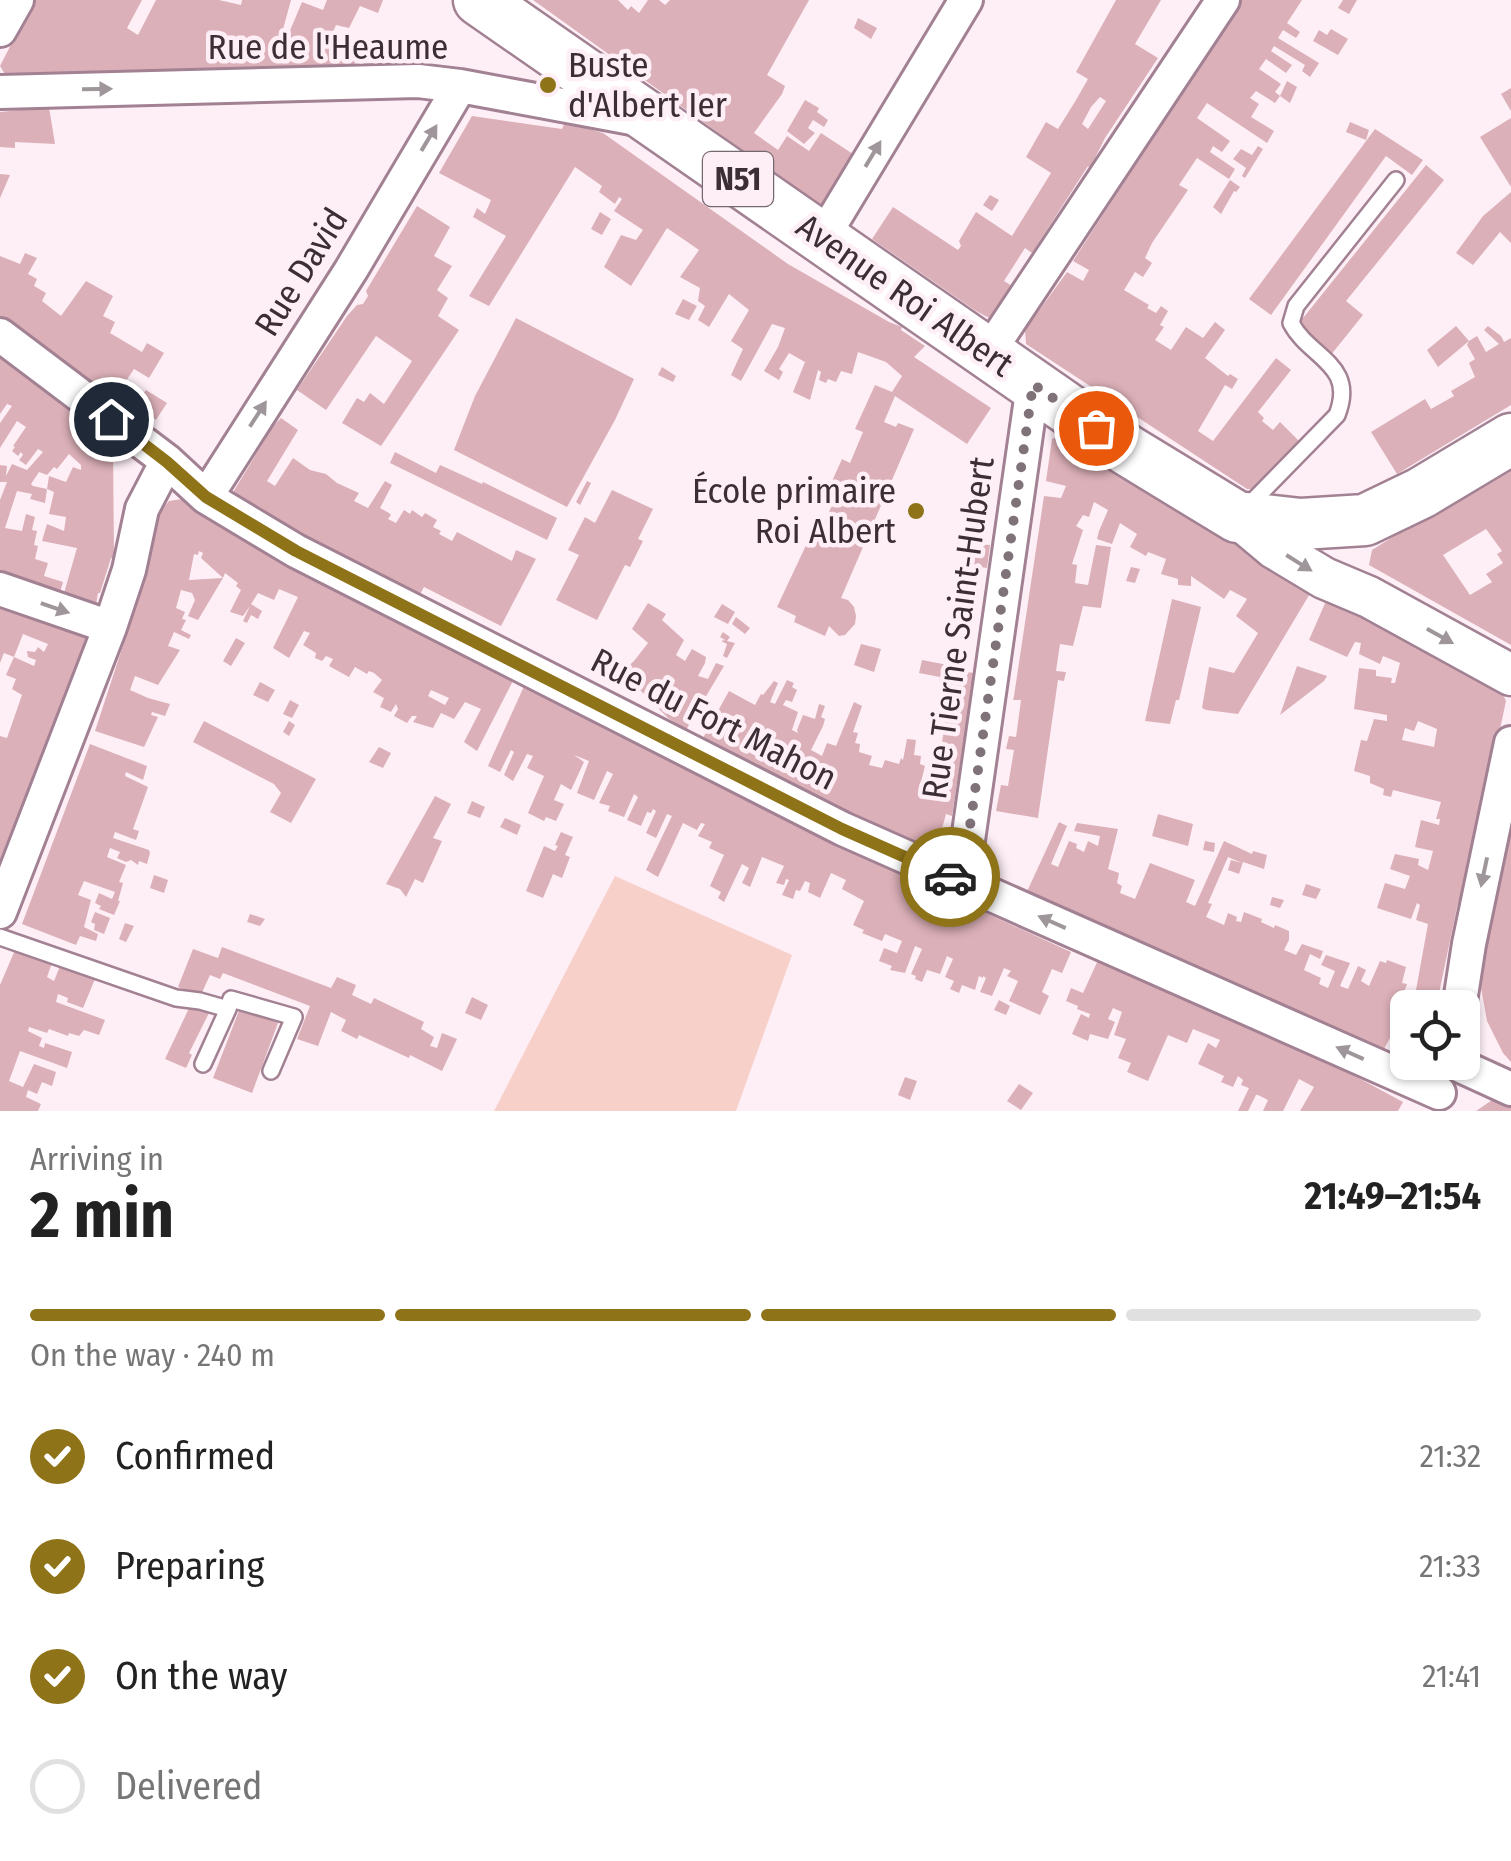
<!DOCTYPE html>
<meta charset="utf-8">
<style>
body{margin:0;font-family:"Fira Sans Condensed",sans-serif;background:#f6f6f6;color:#222;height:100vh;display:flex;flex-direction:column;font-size:38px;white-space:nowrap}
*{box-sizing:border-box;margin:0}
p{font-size:32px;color:#767676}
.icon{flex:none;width:55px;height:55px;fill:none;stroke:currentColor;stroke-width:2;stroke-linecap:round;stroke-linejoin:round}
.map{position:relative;height:1111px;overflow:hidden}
.drawer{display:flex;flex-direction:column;background:#fff;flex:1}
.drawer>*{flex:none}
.fabs{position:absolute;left:1390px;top:990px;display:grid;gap:20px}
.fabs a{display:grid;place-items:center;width:90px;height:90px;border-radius:15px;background:#fff;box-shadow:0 2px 8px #0004;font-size:50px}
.pin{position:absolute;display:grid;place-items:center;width:85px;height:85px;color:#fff;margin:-42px;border:5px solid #fff;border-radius:50%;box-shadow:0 2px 10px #0007}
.courier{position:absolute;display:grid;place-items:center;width:100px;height:100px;margin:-50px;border:8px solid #8f7318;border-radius:50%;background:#fff;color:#222;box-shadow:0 2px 12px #0007}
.headline em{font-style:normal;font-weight:700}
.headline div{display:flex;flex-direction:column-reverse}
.headline{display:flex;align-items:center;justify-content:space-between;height:170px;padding:0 30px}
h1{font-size:65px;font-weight:700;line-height:75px}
.bar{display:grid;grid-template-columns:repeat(4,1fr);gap:15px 10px;align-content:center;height:120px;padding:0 30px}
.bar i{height:12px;border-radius:8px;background:#e0e0e0}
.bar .selected{background:#8f7318}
.bar p{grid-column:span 4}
ol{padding:0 30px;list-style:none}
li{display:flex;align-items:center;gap:30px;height:110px}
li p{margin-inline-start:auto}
li .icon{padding:10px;border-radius:50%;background:#8f7318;color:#fff;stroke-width:4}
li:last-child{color:#767676}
li i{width:55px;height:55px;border:5px solid #e0e0e0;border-radius:50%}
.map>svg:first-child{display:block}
</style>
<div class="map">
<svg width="1511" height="1111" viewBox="0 0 1511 1111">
<rect width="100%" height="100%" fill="#feeff7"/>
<path fill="#f8d0ca" d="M615,876L792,955L736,1111H494Z"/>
<path fill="#dcb0b8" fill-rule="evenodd" d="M34,0H142L127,28L138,35L156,0H219L241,5L242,0H291L282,33H289L302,2L323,10L327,0H383L378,13L360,6L349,28L336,25L331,37L354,39L355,66L314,70L8,79L0,66Z
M533,0H618L628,10L631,6L639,13L648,0H659L665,5L670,0H809L767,75L785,86L782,94L754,133L778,150L787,136L809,151L821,133L856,156L826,210Z
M1116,0H1161L1135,44L1158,58L1105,138L1090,168L1088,166L1032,253L1025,248L1004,281L1012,286L991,319L976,311L872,239L893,207L958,250L961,246L959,241L976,212L1012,236L1051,173L1026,157L1046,122L1058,129L1076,100L1088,79L1076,72ZM1100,97L1106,101L1088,129L1082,124L1091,107Z
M1242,0H1302L1287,23L1300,32L1296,38L1283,30L1278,38L1319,63L1310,77L1302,71L1305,65L1274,46L1271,51L1292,65L1286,73L1266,59L1259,69L1281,84L1275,92L1280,96L1287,81L1297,87L1290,103L1280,96L1275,103L1256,91L1250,98L1259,104L1251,117L1274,131L1267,143L1207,103L1197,118L1230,141L1222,152L1213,146L1210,152L1235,169L1229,179L1197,158L1179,185L1188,190L1152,243L1145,258L1152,263L1143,277L1135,272L1124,290L1149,305L1147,308L1156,313L1161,306L1168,311L1160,325L1164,327L1155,340L1171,350L1186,327L1203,338L1215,322L1225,330L1205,358L1228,376L1230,374L1238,379L1232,389L1225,385L1198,431L1213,441L1276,358L1291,370L1258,412L1264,418L1262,421L1273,430L1280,422L1299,441L1254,489H1247L1026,344L1025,330L1067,272L1083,281L1089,270L1073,261L1075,258Z
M1343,0H1357L1349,14L1338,8Z
M858,18L877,28L871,39L854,28Z
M1331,29L1348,39L1338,55L1313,41L1319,30L1327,35Z
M1511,88V111L1501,94Z
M805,100L819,108L817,112L828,120L824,127L813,120L808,128L815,133L804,144L787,131Z
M49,107L55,144L15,142V148L0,147V112Z
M472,116L562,129L565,122L603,133L788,264L889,322L902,327L901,330L925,346L914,357L991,408L967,444L895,396L884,422L896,427L898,423L914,429L841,598L848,600L854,607L856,616L855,624L845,635L839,636L829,626L825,636L794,622L796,616L777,607L808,541L815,544L833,503L824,499L842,459L850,463L863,432L855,429L875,385L892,392L902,376L886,362L858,352L852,374L841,371L836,382L828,379L826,383L819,380L821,372L818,370L810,400L793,392L805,362L789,353L779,369L783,372L779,380L764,371L778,347L785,328L772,324L741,381L731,375L743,349L731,341L749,310L729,294L709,327L698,320L705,306L698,301L700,288L680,277L699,250L667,228L631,286L604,267L621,235L636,240L643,230L614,211L622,199L619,197L615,204L599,192L602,186L575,167L489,306L469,296L506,236L473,217L477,208L485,214L491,200L439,173Z
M1511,118V187L1480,137Z
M1350,122L1369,130L1366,140L1346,132Z
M1375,129L1423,160L1412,175L1386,156L1271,315L1249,299Z
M1258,146L1263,149L1245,178L1242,176L1246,168L1233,159L1241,149L1252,155Z
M1426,165L1444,180L1346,301L1363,315L1330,356L1295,328Z
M0,174L10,175L0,198Z
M1230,180L1240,187L1236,192L1234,191L1221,214L1213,207Z
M1511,192V243L1500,232L1473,265L1456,253L1483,216Z
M990,195L999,200L992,211L983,205Z
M417,206L450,227L434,256L452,266L437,290L448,298L438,316L459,330L381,446L342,423L357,398L364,402L370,393L384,404L412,361L376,336L326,410L297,390L347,316L357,305L363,304L368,296L366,291Z
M600,212L611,219L602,235L591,229Z
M25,253L37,258L28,274L37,279L34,286L46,293L42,301L61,316L86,281L113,296L103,316L115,322L110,333L142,352L147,343L164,353L149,378L134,369L111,404L0,318V256L20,264Z
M683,299L697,306L689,320L675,314Z
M516,318L634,379L615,420L567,507L454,450L475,396Z
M1456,326L1469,341L1477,336L1486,352L1499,344L1484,330L1488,326L1501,336L1504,342L1511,338V405L1397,474L1371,432L1425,399L1431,409L1454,396L1451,391L1475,377L1469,363L1475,359L1467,345L1469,341L1438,367L1427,350Z
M0,356L110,439L113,446L114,559L111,558L100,593H98L96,605L91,607L62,600L77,548L42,541L47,524L64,531L66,517L49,514L54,492L47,489L45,503L30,499L32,494L17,491L5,528L22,531L26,514L35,517L32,530L37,531L34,545L38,546L35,559L48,563L44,576L63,582L58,599L0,580V500L7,482H0V465L7,466L6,476L12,464L27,470L43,452L38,449L26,465L19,460L23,455L21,452L18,456L12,451L15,447L13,446L26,427L17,421L0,448V423L12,406L7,404L0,414ZM69,454L81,465V470L73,467L66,482L49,476L47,489L33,486L31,484L39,472L47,475L54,467L57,469Z
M662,367L676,376L673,382L658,375Z
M146,390L167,403L156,420L134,406Z
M281,418L298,430L267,481L275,486L293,458L310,470L326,474L337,483L359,493L354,501L368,508L385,481L392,485L380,508L389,513L391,515L388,519L396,523L404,510L410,514L412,510L422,517L425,513L437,520L433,527L441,531L439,534L452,541L457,532L512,561L516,550L536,559L501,626L424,587L419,596L399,585L398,587L315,545L232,494L274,425Z
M1062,434L1314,587L1238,714L1206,710L1202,708L1209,667L1234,673L1258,633L1236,616L1247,599L1230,590L1224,599L1191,576V586L1178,585V579L1161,574L1166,559L1148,552L1146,556L1130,547L1137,534L1120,523L1112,544L1097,539L1099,531L1108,510L1094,502L1089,517L1083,515L1076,526L1083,530L1072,564L1077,565L1075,583L1088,585L1096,545L1111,547L1101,608L1083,606L1073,646L1060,644L1056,671L1066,672L1064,681L1058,680L1038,818L996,811L1001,785L1008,786L1014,750L1006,749L1009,736L1016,737L1017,730L1021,700H1013L1014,696L1044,496L1061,498L1066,486L1046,481L1052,439Z
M395,452L436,473L440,465L482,484L483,482L557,518L547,540L390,463Z
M1511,462V645L1369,565L1372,550ZM1486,529L1502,551L1497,554L1503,563L1486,574L1492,582L1470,595L1443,555Z
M587,481L591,483L580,505L576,502Z
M612,490L653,509L638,539L643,541L630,567L625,565L597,620L556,600L579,555L568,550L585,517L595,523Z
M182,499L246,540L515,677L477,751L464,742L481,709L465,702L454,719L441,713L433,728L413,722L417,716H412L407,723L394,716L398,709L396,704L391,712L380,707L384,698L373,692L382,680L374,673L369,671L367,674L355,667L349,677L329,666L333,659L326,656L322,661L315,658L316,653L303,645L310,633L304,631L289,658L273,648L298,597L279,589L274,600L258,593L251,604L262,611L258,619L251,615L247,623L243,621L250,606L243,616L230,612L241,590L236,586L238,583L225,573L223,578L201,558L203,553L199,551L198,555L194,554L189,580L223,578L198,620L188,616L195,600L192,593L181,590L176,608L185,612L182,619L186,620L181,630L191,635L189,639L174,632L168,646L180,650L158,685L135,676L130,690L148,698L170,704L165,716L152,712L151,715L158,717L144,747L95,731L148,569L156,516L169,501ZM431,690L449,698L445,705L428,696Z
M977,544L990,545L987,568L974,566Z
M1131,567L1140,569L1135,583L1126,581Z
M0,599L85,629L87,637L0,862V736L7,738L22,695L12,689L16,679L6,675L14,657L34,666L36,660L28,657L27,651L35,652L38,647L44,652L48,644L23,634L14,657L4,653L0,663Z
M1172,599L1201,607L1179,700H1176L1170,724L1145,721Z
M1326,601L1355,611L1502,692L1506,701L1479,828H1475L1467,862L1466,869H1470L1465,895L1461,894L1457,907L1436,1008H1408V1020L1400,1019L1383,1051L1219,977L1024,898L1059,822L1067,826L1051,864L1058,867L1069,841L1077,844L1076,848L1084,852L1088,841L1098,846L1100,836L1074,831L1077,823L1118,829L1108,869L1119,873L1117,883L1122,886L1120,893L1135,899L1150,863L1195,880L1186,902L1195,906L1224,841L1252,854L1253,851L1267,855L1264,869L1243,862L1239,874L1228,870L1231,860L1242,863L1228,857L1208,903L1212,904L1206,917L1224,925L1228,913L1237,917L1236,921L1241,922L1244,912L1262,919L1261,922L1274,928L1275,925L1289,931V940L1284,950L1296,955L1302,944L1323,951L1320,959L1310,954L1304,970L1321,978L1319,984L1328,988L1335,971L1321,965L1326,955L1350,963L1340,986L1348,989L1358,966L1366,970L1361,981L1369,986L1380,961L1386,963L1387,960L1406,967L1402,983L1407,984L1402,998L1410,1001L1416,990L1428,924L1416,920L1420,905L1417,903L1411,919L1377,908L1385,883L1405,889L1410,876L1390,869L1395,854L1419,859L1418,865L1428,870L1433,851L1415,847L1421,820L1439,825L1440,819H1436L1441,802L1393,790L1391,797L1383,795L1384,789L1370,783V776L1354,771L1361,740L1367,741L1374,719L1387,721V715L1354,709L1359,668L1376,670V676L1392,678L1391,683H1395L1400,663L1383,656L1380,664L1359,654L1361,643L1355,642L1347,657L1309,640ZM1418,721L1437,729L1434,747L1402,740L1405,728L1414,731Z
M648,603L666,614L662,620L684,640L676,655L685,661L692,649L706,657L705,663L698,676L708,679L716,663L724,666L686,730L668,718L622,672L634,661L648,643L632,629Z
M722,604L735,612L728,624L714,617Z
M736,617L750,628L745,634L732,624Z
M723,632L730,637L727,641L735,643L727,658L723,656L727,644L721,641L725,640L720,637Z
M236,638L245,643L231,666L223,661Z
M861,644L881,649L874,672L854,665Z
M922,660L953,666V670L974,673L952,816L946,814L935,855L768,775L703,738L729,691L755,705L761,694L763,695L774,681L778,683L770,702L775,704L787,680L794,683L792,687L797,690L792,702L786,700L783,705L798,712L792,730L798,733L797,730L803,715L815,719L819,704L825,706L821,717L825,719L823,726L811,750L822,756L827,743L836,746L854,702L862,706L853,732L858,733L855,743L860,744L859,752L872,756L869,765L882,768L885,760L899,764L901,758L903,760L907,739L916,740L914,755L921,756L920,764L925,766L921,782L929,783L931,763H939L950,688L939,685L940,677L919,673Z
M1297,666L1327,676L1324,681L1280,715Z
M260,682L275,690L268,702L253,695Z
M525,684L955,899L1071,952L1062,973L1052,969L1042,992L1049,996L1040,1015L1009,1001L1018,981L1007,976L1011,971L1004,968L992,996L980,992L986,978L983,976V978L979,976L975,990L962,985L959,993L950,989L954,981L945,977L953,959L947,956L940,974L927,970L922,982L915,979L916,976L911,974L922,949L915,946L905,973L890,970L892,966L879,961L884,948L897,953L902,941L885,934L882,941L862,933L864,930L853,925L864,901L842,889L846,880L831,873L820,898L808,892L810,883L805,881L800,891L796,890L793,899L782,895L789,880L786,879L784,885L776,883L784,866L762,857L750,887L742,883L749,868L742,864L724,902L718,898L721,892L710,886L724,855L709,848L712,842L698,836L705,824L701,823L697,830L683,823L658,877L646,870L672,816L667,814L656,838L646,833L656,811L653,809L651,813L647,812L641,826L627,820L638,797L634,794L624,817L608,811L610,806L599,803L613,774L607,771L594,800L577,793L589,761L574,755L584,762L571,790L561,784L554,800L564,804L556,821L546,817L544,821L528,813L544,776L527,768L533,756L527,754L513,781L504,775L514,752L511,750L500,772L488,766Z
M290,700L299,705L292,718L283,714Z
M204,721L316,779L291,823L270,812L281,793L274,784L193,742Z
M289,721L295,725L289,736L283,732Z
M90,744L147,766L143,780L126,772L125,776L148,787L133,829L139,831L136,840L115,832L113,838L149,850L150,853L147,864L139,861L138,865L131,860L126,862L117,858L120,852L110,848L107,857L126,865L119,882L123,883L118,901H120L114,915L99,909L101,906L95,903L99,893L112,899L115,892L84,881L78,895L91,900L84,927L98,934L96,941L80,936L76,945L22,924Z
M379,747L391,753L383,768L369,762Z
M435,796L451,804L433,838L442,841L423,883L415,879L406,897L400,889L386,884Z
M472,801L485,807L480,818L467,813Z
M1158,814L1193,824L1188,846L1152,836Z
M505,818L521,825L517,835L500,827Z
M1507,822H1511V1062L1503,1053L1487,1021L1478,971Z
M561,832L573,837L565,855L570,857L562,878L553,874L543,898L526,891L544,846L555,851L558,846L555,845Z
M1205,841L1215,843L1214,852L1203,850Z
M154,875L168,880L164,893L150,888Z
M1306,884L1321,889L1316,899L1302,895Z
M1272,897L1284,900L1280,908L1270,905Z
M95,912L110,918L104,934L94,930L95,924L91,922Z
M250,914L265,919L260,926L247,922Z
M125,923L134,926L126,942L119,939Z
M222,947L331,988L337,977L356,985L352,995L371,1004L374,998L424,1022L421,1029L434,1037L430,1046L437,1048L442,1033L457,1039L442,1071L410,1055L409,1058L359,1035L357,1039L341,1031L346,1020L331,1012L318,1046L297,1039L310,1006L223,973L220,979L210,975L200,997L178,987L193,949L218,958Z
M15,950L52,963L47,977L54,981L60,966L95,979L83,1008L67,1002L68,998L58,994L56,1002L105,1020L99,1035L84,1030L79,1036L69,1033L68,1036L49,1029L47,1033L29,1027L28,1031L42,1038L39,1046L44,1048L45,1043L72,1052L67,1068L20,1051L9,1081L23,1087L34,1064L56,1072L52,1086L42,1082L37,1094L28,1090L26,1097L41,1104L38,1111H0V985Z
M1099,958L1327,1061L1403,1102L1398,1111H1300L1314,1087L1299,1079L1283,1111H1263L1268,1100L1258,1095H1256L1248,1111H1238L1249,1088L1241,1085L1243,1080L1238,1076L1233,1087L1221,1082L1224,1076L1198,1064L1208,1043L1216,1048L1220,1040L1193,1029L1187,1043L1168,1035L1148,1081L1127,1072L1131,1063L1118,1058L1126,1039L1114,1035L1122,1012L1113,1008L1108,1019L1115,1022L1108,1039L1090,1034L1088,1041L1072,1034L1081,1014L1089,1018L1090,1014L1077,1009L1078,1006L1066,1001L1071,988L1083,993Z
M472,997L488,1005L481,1020L465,1013Z
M999,1000L1010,1006L1006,1015L994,1010Z
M191,1004L209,1013L189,1053L192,1055L186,1068L165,1059Z
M240,1008L278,1023L252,1093L213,1078Z
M905,1077L917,1081L910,1100L898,1095Z
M1019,1084L1033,1093L1021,1110L1007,1101Z
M1501,1094L1511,1099V1111H1476Z"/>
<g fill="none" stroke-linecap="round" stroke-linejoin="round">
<defs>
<path id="service" d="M1247,507L1337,415C1357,364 1309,358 1291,323L1296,306L1396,180
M0,937L176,998L200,1001L228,1009L203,1064
M228,1009L231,999L294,1017L271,1071"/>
<path id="minor" d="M0,30L17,0
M0,92L418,81L460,86L637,119
M823,237L966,0
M0,335L167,461L206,497L296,551L843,829L1439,1093
M988,353L1223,0
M206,497L351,270L460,86
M0,589L110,627
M962,882L1033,385
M0,912L110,627L129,570L142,509L167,461
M1459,1008L1469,944L1511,743
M1452,1062L1511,1089"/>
<path id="tertiary" d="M1237,517L1274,548L1324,578L1369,597L1511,675"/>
<path id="primary" d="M479,0L1127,450L1237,517L1301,524L1365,520L1421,493L1511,439"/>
</defs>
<use href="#service" stroke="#a28193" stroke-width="20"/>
<use href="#minor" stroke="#a28193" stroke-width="38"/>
<use href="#tertiary" stroke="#a28193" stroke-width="45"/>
<use href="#primary" stroke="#a28193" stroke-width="55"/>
<use href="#service" stroke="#fff" stroke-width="15"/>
<use href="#minor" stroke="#fff" stroke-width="32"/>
<use href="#tertiary" stroke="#fff" stroke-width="40"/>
<use href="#primary" stroke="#fff" stroke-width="50"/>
</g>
<defs><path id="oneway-solid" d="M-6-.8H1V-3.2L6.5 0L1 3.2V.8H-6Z" transform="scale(2.5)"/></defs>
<g fill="#9e969a">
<use href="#oneway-solid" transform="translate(97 89) rotate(-1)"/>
<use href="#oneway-solid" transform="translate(429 138) rotate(-59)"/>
<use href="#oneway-solid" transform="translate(873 154) rotate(-59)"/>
<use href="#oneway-solid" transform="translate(258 414) rotate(-57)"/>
<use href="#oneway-solid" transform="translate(1299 563) rotate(32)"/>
<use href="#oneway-solid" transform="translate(55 608) rotate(19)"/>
<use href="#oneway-solid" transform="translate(1440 636) rotate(29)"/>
<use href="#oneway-solid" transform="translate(1484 872) rotate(102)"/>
<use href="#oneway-solid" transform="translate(1052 922) rotate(-156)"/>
<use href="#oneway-solid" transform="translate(1350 1053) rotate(-156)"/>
</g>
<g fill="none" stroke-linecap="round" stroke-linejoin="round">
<path stroke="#807279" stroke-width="10" stroke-dasharray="0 18" d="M950,877L962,882L1033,384L1096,428"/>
<path stroke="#8f7318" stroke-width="12" d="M111,419L167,462L206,497L296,551L842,829L950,877"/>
</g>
<g fill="#8f7318" stroke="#feeff7" stroke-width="4">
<circle cx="548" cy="85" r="10"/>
<circle cx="916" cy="511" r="10"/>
</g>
<g text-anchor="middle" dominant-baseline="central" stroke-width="9" stroke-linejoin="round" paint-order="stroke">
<rect fill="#feeff7" stroke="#76686f" stroke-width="2.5" x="703" y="152" width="70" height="54" rx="8"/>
<g font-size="32" font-weight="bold" fill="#3c2e35">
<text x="738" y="179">N51</text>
</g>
<g font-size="35" fill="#3c2e35" stroke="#feeff7">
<text x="328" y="47">Rue de l'Heaume</text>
<text transform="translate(301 272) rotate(-58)">Rue David</text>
<text transform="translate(905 295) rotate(35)">Avenue Roi Albert</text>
<text transform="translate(958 628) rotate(-82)">Rue Tierne Saint-Hubert</text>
<text transform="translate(714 719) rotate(27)">Rue du Fort Mahon</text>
</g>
<g font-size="35" fill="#3c2e35" stroke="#feeff7" text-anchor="start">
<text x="568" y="65">Buste<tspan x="568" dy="40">d'Albert Ier</tspan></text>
<text x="896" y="491" text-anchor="end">École primaire<tspan x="896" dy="40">Roi Albert</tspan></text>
</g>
</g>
</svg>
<div class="fabs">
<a><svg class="icon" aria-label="locate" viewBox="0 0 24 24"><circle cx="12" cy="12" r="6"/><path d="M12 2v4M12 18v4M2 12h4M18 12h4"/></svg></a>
</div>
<div class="pin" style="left:1096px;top:428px;background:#ea580c"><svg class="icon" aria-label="bag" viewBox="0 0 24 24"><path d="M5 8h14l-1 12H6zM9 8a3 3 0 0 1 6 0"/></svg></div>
<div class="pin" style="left:111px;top:419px;background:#1f2937"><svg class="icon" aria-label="home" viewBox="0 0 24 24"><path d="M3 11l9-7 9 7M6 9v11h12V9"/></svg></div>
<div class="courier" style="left:950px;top:877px"><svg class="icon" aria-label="car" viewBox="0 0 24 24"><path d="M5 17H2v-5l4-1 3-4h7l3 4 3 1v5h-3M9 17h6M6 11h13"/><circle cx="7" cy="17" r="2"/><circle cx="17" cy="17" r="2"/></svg></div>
</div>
<section class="drawer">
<div class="headline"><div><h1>2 min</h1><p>Arriving in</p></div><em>21:49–21:54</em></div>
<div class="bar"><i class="selected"></i><i class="selected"></i><i class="selected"></i><i></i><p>On the way · 240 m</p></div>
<ol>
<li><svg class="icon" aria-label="check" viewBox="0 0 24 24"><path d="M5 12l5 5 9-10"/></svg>Confirmed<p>21:32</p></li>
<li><svg class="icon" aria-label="check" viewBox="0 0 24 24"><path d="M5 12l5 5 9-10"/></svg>Preparing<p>21:33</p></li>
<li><svg class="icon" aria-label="check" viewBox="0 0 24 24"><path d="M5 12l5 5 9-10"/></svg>On the way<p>21:41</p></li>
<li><i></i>Delivered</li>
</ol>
</section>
